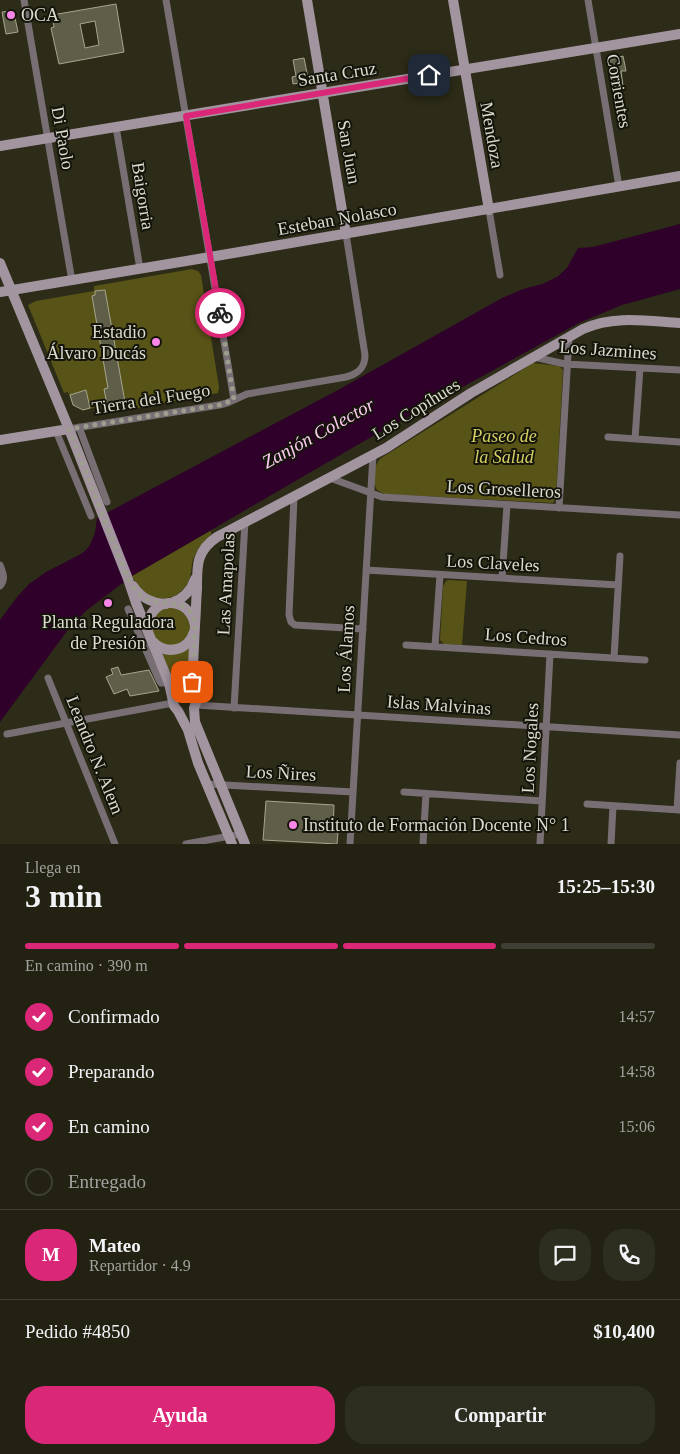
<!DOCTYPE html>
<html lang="es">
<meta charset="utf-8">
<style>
body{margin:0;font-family:"Times New Roman",serif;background:#2e2e20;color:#f1f3f6;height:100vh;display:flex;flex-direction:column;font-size:19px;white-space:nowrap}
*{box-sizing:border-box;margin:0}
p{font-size:16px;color:#a2a39f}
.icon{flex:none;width:28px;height:28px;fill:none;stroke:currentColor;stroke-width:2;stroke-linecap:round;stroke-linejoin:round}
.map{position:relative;height:844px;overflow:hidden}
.panel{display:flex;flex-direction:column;background:#222112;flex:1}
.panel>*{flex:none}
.pin{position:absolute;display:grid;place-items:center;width:42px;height:42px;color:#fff;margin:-21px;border-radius:10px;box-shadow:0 2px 8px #0006}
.courier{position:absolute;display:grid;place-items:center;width:50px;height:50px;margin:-25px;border:4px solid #db2777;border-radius:50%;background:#fff;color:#222;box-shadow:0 1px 6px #0007}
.headline em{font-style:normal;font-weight:800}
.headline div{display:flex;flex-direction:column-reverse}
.headline{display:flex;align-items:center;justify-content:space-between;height:85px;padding:0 25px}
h1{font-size:32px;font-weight:800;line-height:38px}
.bar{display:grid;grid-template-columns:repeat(4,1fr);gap:8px 5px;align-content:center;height:60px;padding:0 25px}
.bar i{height:6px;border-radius:4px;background:#3f3e32}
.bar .current{background:#db2777}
.bar p{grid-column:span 4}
.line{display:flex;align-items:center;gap:12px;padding:0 25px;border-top:1px solid #3f3e32}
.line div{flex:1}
.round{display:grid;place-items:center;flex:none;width:52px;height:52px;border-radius:20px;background:#2e2e20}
ol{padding:0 25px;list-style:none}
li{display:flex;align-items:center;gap:15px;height:55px}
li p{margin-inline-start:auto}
li .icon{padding:5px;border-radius:50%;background:#db2777;color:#fff;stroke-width:4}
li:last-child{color:#a2a39f}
li i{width:28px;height:28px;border:2px solid #3f3e32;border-radius:50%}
.cta{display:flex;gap:10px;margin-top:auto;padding:10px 25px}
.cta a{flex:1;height:58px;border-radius:20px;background:#db2777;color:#fff;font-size:20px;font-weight:800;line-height:58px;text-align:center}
.cta a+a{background:#2e2e20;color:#f1f3f6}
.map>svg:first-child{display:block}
</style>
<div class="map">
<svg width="680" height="844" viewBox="0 0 680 844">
<rect width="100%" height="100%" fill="#2d2c18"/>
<path fill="#585317" d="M192,269L198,271L201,275L219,387L218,393L123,411L121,403L83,410L73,405L68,392L64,393L28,305L36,301L94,291V286Z
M533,363L559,366L563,370L556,497L555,500L553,503L384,494L377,490C372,482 373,465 381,458Z
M210,531L212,534C205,540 199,546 195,555C191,562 192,570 190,577C186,591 172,601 157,598C146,596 137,586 132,576Z
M449,580L467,581L462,645L444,644L440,640L443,586L446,581Z
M177,607L190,620V633L179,645H162L153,636L151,623C160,608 159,609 177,607Z
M190,646L188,685L174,688L161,653C173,656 181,654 190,646Z"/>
<path fill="#2f002a" d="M680,224V289L622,305L579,323L366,440L132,576L87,610L70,627L0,722V620L17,597L29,584L46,572L79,555L85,551L90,545L95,533L97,518L338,390L502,298L523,289L542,284L557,277L567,268L578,248L593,247Z"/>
<path fill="#5f5e48" stroke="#a6a58d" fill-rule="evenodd" d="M116,4L124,52L59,64L51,28L54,27L52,15ZM95,21L99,45L85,48L80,24Z
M11,11L14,13L18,32L6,34L2,12Z
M623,56L626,71H621L623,86L615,87L610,60Z
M304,58L308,78H304L305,82L293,84L292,77L296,76L293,60Z
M105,290L125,402L107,405L104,389L108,388L92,296L95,295V291Z
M86,390L90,408L83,410L73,405L70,395Z
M118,667L121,675L149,670L159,691L130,696L127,689L114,694L106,677L113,674L111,669Z
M266,801L334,805L333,831L338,832L337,844L263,840Z"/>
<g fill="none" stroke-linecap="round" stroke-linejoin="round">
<path stroke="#786f75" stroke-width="7" d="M24,0L72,281
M166,0L234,400
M588,0L619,187
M116,127L140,269
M489,210L500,275
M534,357L565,364L680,370
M79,427L107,502
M69,429L219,405L227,403L247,394L346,377C358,374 365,368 365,355L346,234
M56,431L91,516
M608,437L680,442
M635,439L640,368
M330,478L382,497L680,515
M294,497L289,615L291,622L295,625L363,629
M559,508L569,337
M0,565C3,573 6,579 0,586
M366,570L618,585
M502,578L507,505
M128,609L159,680L161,683H169
M406,645L645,660
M435,646L440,575
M614,658L620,556
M48,678L115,844
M196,705L680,735
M234,708L245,522
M7,734L173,703
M207,784L353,792
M404,792L542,801
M587,804L680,810
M677,810L680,763
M186,844L241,834
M350,844L373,455
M423,844L426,794
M540,844L550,654
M611,844L613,806"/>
<path stroke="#a395a0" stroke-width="10" d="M307,0L346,234
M453,0L489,210
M0,146L680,34
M0,263L69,429L128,579L136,603L169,683L174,706L178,711L188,730L198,763L232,844
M0,292L210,257L680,176
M0,440L69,429
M133,586C141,598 151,603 166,604
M171,603C183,599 191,591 195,579
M195,625C196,613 196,601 197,589C197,566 196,551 217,537L386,448L471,393L583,329C614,315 647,321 680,323
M148,629C147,597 188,593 195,625L192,686L197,700L194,708L195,722L245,844
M152,641C166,656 188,651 194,632
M173,698C177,688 185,686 193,692"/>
</g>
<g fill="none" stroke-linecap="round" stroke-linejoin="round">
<path stroke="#9e9e8e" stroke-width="5" stroke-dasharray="0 9" d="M192,682C193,669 194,656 194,643C194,636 196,629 195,623C189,594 160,609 143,597C136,593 132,585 128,579L69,429L219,405L234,400L220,313"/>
<path stroke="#db2777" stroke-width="6" d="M220,313L186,116L429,75"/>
</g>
<g fill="#fa87e7" stroke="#14140b" stroke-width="2">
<circle cx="11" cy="15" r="5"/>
<circle cx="156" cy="342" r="5"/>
<circle cx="108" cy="603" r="5"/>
<circle cx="293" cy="825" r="5"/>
</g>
<g text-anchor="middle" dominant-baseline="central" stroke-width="4" stroke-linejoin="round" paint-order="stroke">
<g font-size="18" fill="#dbdbce" stroke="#14140b" text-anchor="start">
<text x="21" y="15">OCA</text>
<text x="146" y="332" text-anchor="end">Estadio<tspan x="146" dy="21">Álvaro Ducás</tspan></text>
<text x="108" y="622" text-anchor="middle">Planta Reguladora<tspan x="108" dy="21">de Presión</tspan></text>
<text x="303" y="825">Instituto de Formación Docente N° 1</text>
</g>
<g font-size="18" fill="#dbdbce" stroke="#14140b">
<text transform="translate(337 74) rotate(-9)">Santa Cruz</text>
<text transform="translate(619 91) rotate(80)">Corrientes</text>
<text transform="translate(492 135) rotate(80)">Mendoza</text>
<text transform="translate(63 138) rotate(80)">Di Paolo</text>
<text transform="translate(349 152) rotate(80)">San Juan</text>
<text transform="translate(143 196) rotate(81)">Baigorria</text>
<text transform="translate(337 219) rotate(-10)">Esteban Nolasco</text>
<text transform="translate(608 350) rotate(4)">Los Jazmines</text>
<text transform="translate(151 399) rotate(-9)">Tierra del Fuego</text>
<text transform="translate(416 409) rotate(-32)">Los Copíhues</text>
<text transform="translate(504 489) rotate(3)">Los Groselleros</text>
<text transform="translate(493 563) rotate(3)">Los Claveles</text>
<text transform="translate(226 584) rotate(-87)">Las Amapolas</text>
<text transform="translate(526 637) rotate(4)">Los Cedros</text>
<text transform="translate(346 649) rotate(-87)">Los Álamos</text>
<text transform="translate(439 705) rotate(4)">Islas Malvinas</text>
<text transform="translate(530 748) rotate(-87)">Los Nogales</text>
<text transform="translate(95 755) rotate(68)">Leandro N. Alem</text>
<text transform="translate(281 773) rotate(3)">Los Ñires</text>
</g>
<g font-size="18" font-style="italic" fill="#d6cf62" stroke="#14140b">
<text x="504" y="436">Paseo de<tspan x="504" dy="21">la Salud</tspan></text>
</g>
<g font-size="19" font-style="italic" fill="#fcc9f1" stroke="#14140b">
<text transform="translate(318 433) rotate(-29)">Zanjón Colector</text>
</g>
</g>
</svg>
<div class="pin" style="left:192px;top:682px;background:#ea580c"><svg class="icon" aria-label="bag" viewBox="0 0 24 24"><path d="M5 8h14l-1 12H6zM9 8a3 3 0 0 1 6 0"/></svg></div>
<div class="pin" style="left:429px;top:75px;background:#1f2937"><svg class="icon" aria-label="home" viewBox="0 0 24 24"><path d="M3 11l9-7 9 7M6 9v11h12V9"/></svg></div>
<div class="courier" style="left:220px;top:313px"><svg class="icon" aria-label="bike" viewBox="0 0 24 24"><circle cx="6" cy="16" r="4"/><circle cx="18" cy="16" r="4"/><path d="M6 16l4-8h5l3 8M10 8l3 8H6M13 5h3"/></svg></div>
</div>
<section class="panel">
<div class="headline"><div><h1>3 min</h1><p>Llega en</p></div><em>15:25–15:30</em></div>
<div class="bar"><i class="current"></i><i class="current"></i><i class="current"></i><i></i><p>En camino · 390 m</p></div>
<ol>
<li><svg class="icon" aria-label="check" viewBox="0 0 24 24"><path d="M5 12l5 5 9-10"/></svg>Confirmado<p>14:57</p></li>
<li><svg class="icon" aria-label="check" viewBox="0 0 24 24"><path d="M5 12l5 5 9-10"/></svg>Preparando<p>14:58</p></li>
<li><svg class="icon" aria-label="check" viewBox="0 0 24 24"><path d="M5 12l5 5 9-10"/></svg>En camino<p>15:06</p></li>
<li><i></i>Entregado</li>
</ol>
<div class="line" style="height:90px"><b class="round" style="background:#db2777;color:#fff">M</b><div><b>Mateo</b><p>Repartidor · 4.9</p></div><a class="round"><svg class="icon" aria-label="chat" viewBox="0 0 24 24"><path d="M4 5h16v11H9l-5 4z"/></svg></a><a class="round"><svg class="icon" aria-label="phone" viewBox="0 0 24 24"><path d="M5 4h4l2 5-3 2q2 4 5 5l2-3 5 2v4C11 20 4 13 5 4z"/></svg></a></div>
<div class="line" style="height:65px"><div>Pedido #4850</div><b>$10,400</b></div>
<div class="cta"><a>Ayuda</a><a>Compartir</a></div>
</section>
